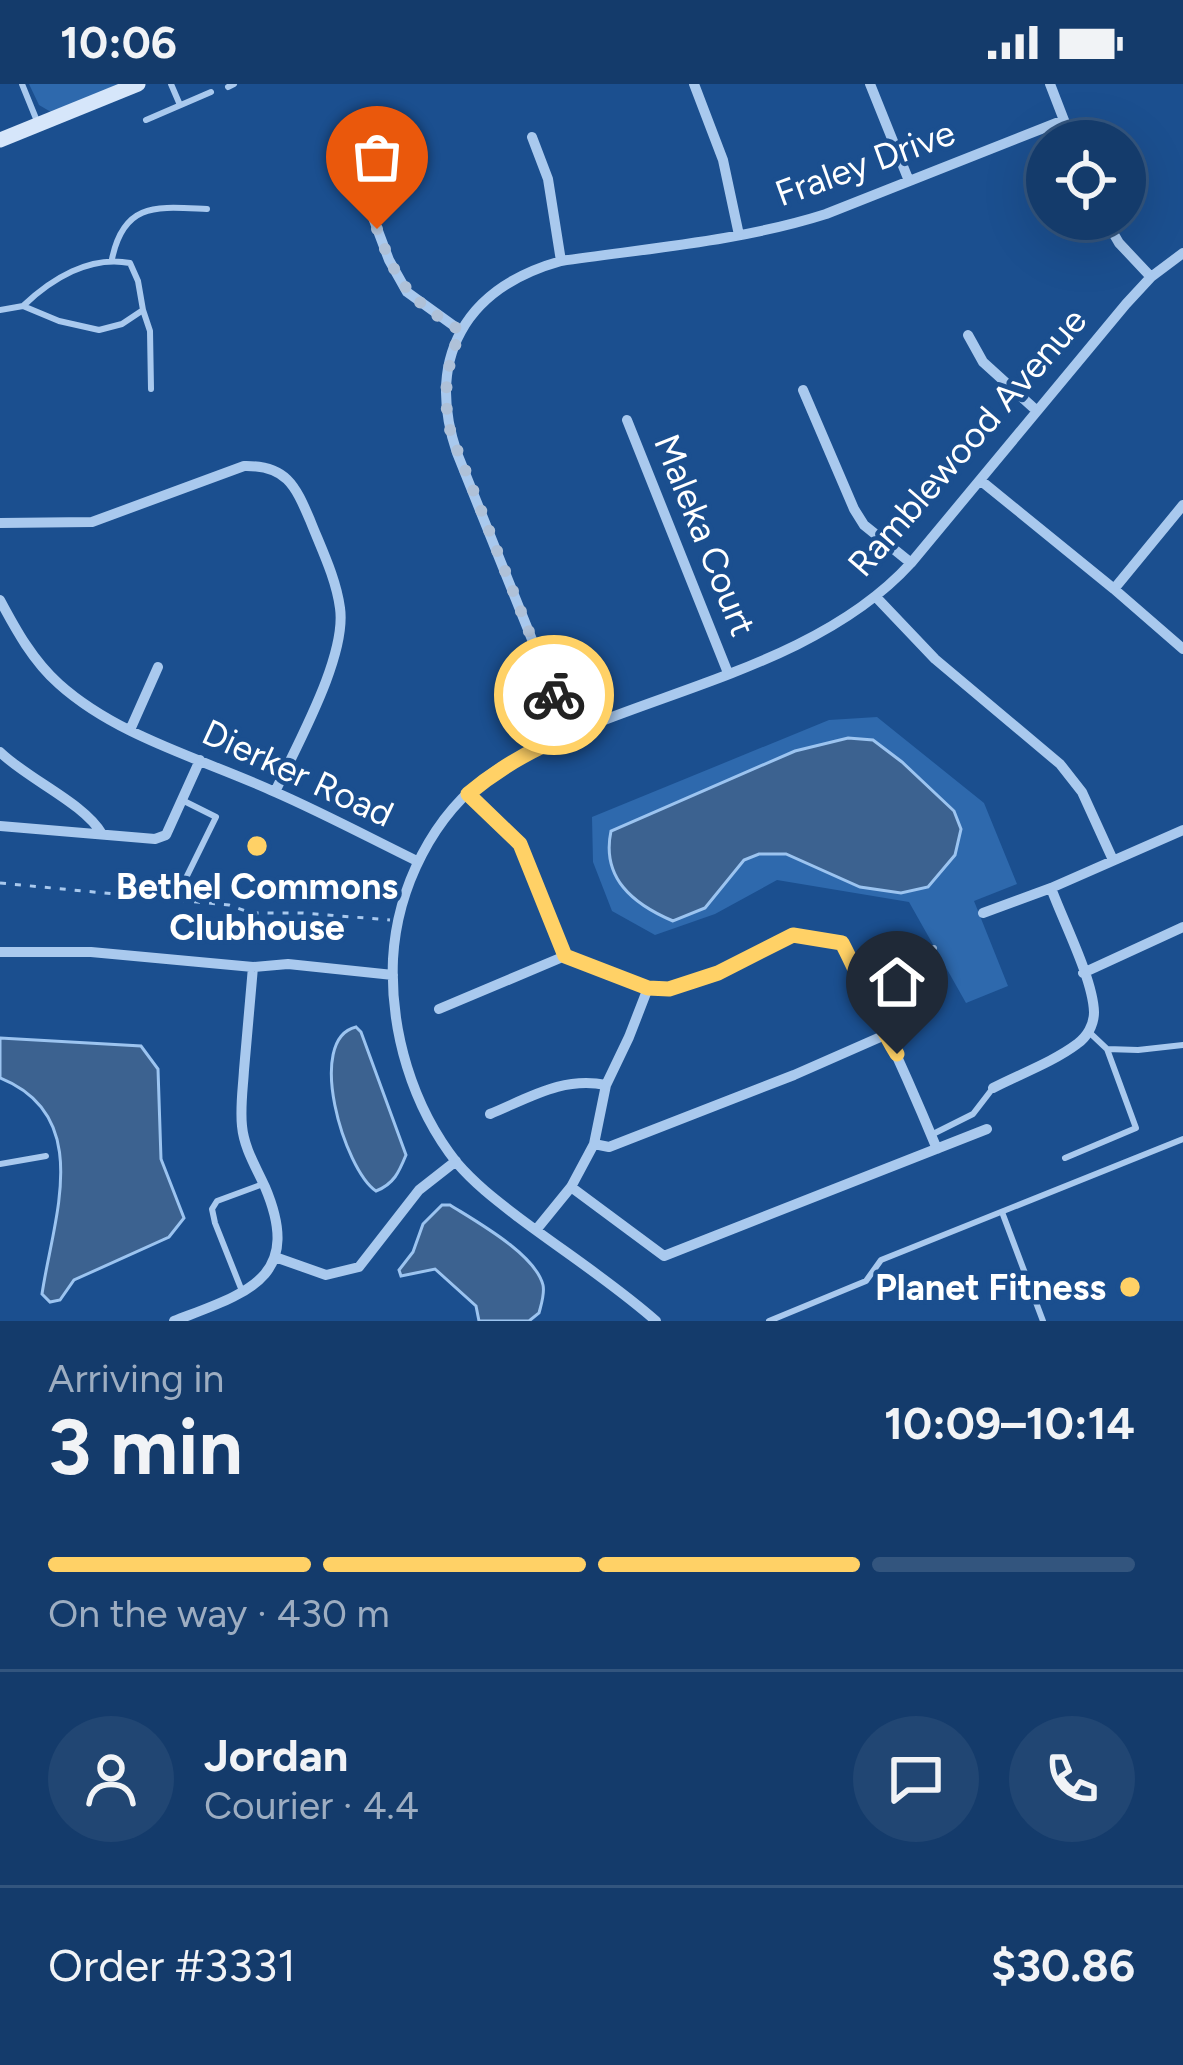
<!DOCTYPE html>
<meta charset="utf-8">
<style>
body{margin:0;font-family:Figtree,sans-serif;background:#214673;color:#f1f3f6;height:100vh;display:flex;flex-direction:column;font-size:45px;white-space:nowrap}
*{box-sizing:border-box;margin:0}
p{font-size:39px;color:#9dadc1}
.icon{flex:none;width:66px;height:66px;fill:none;stroke:currentColor;stroke-width:2;stroke-linecap:round;stroke-linejoin:round}
.map{position:relative;height:1237px;overflow:hidden}
.side{display:flex;flex-direction:column;background:#143b6b;flex:1}
.side>*{flex:none}
.tools{position:absolute;left:1026px;top:36px;display:grid;gap:24px}
.tools a{display:grid;place-items:center;width:120px;height:120px;border-radius:50%;background:#143b6b;box-shadow:0 12px 48px #0002,0 0 0 3px #33557e;font-size:60px}
.pin{position:absolute;display:grid;place-items:center;width:102px;height:102px;color:#fff;margin:-123px -51px;border-radius:50% 50% 50% 0;rotate:-45deg;box-shadow:0 0 12px #0007}
.pin .icon{rotate:45deg}
.courier{position:absolute;display:grid;place-items:center;width:120px;height:120px;margin:-60px;border:9px solid #ffd166;border-radius:50%;background:#fff;color:#222;box-shadow:0 3px 15px #0007}
.headline em{font-style:normal;font-weight:700}
.headline div{display:flex;flex-direction:column-reverse}
.headline{display:flex;align-items:center;justify-content:space-between;height:204px;padding:0 48px}
h1{font-size:78px;font-weight:700;line-height:90px}
.bar{display:grid;grid-template-columns:repeat(4,1fr);gap:18px 12px;align-content:center;height:144px;padding:0 48px}
.bar i{height:15px;border-radius:9px;background:#33557e}
.bar .current{background:#ffd166}
.bar p{grid-column:span 4}
.line{display:flex;align-items:center;gap:30px;padding:0 48px;border-top:3px solid #33557e}
.line div{flex:1}
.round{display:grid;place-items:center;flex:none;width:126px;height:126px;border-radius:63px;background:#214673}
.status{display:flex;justify-content:space-between;align-items:center;height:84px;padding:0 60px;background:#143b6b;direction:ltr}
.status svg{height:33px;fill:currentColor}
.map>svg:first-child{display:block}
</style>
<div class="status"><b>10:06</b><svg viewBox="0 0 49 12"><path d="M0 12V9h3v3zM5 12V6h3v6zM10 12V3h3v9zM15 12V0h3v12zM26 1h20v11H26zM47 4h2v5h-2z"/></svg></div>
<div class="map">
<svg width="1183" height="1237" viewBox="0 0 1183 1237">
<rect width="100%" height="100%" fill="#1b4f8f"/>
<path fill="#2e69ad" fill-rule="evenodd" d="M29,0H124L51,28L39,21Z
M877,633L984,719L1017,800L974,817L1008,902L966,919L909,818L777,796L715,830L655,851L612,827L593,778L592,733L829,636ZM848,654L873,656L902,678L954,727L955,771L928,802L901,809L860,803L786,770H759L744,776L728,794L612,747L795,667Z"/>
<path fill="#3c6290" stroke="#9cc4f0" stroke-width="3" d="M848,654L873,656L902,678L954,727L961,745L955,771L928,803L901,809L860,803L786,770H759L744,776L705,824L673,837C633,820 601,794 611,747L795,667Z
M356,943L361,948L406,1071C399,1088 394,1100 376,1107C344,1085 305,955 356,943Z
M0,954L141,962L158,985L161,1075L184,1134L169,1153L74,1196L60,1216L50,1218L42,1210C53,1135 95,1032 0,994Z
M442,1121H450C477,1138 535,1170 543,1201C545,1210 541,1221 539,1229L529,1237H479L476,1222L435,1185L401,1192L399,1186L413,1168L423,1140Z"/>
<g fill="none" stroke-linecap="round" stroke-linejoin="round">
<path stroke="#a9c9ee" stroke-width="3" stroke-dasharray="6 9" stroke-linecap="butt" d="M0,799L229,821L251,829H303L390,836"/>
<path stroke="#a9c9ee" stroke-width="6" d="M22,0L37,37
M171,0L180,21
M228,3L234,0
M146,36L211,8
M112,175C124,117 158,123 207,125
M0,226L23,222L59,237L99,246L122,240L143,226L138,197L130,179C90,171 51,195 23,222
M143,226L150,247L151,305
M182,802L216,733L182,716
M861,895L934,864
M1089,948L1107,965L1138,966L1183,961
M931,1051L973,1030L993,1004
M1065,1074L1136,1044L1107,965
M0,1080L46,1072
M1002,1128L1043,1237
M242,1207L215,1139L212,1125L217,1117L263,1100
M769,1237L866,1197L881,1176L1183,1055"/>
<path stroke="#a9c9ee" stroke-width="10" d="M694,0L723,76L739,151
M870,0L909,97
M1050,0L1072,57
M532,53L548,95L561,177
M366,115L389,176L407,208L461,247
M1105,135L1119,159L1151,193
M968,251L983,278L1037,327
M803,306L854,425L864,441L911,479
M627,336L728,589
M980,396L1114,505L1183,565
M0,439L92,438L244,382C286,381 295,401 310,436C321,464 336,494 340,524C347,573 296,662 275,708
M1114,505L1183,421
M876,513L935,575L1060,680L1082,708L1113,776
M0,516C16,546 33,577 59,600C118,653 203,675 275,708C323,729 370,754 417,777
M130,646L158,583
M570,650L457,369C425,274 465,204 561,177C650,164 741,157 826,130L1064,36
M0,668C29,696 84,719 102,750
M468,710L520,760L565,872L648,904L669,905L718,889L793,851L842,859C877,926 908,995 937,1065
M0,742L155,755L166,751L200,676
M983,829L1051,804L1183,746
M0,868H91L253,883L288,880L393,891
M1083,889L1183,843
M439,925L565,872
M993,1004C1020,990 1053,978 1077,960C1087,953 1094,941 1094,928C1093,895 1063,837 1051,804
M490,1030C529,1014 563,992 606,1001
M594,1060L609,1063L794,991L885,951
M571,1103L664,1172L987,1045
M536,1146L571,1103L594,1060L606,1001L629,953L648,904
M275,1173L326,1191L359,1183L419,1106L456,1077
M174,1237C246,1209 304,1195 265,1103C256,1083 244,1064 242,1042C240,1023 243,1004 244,986C247,952 250,917 253,883
M656,1237C613,1199 563,1167 518,1133C496,1116 475,1100 457,1079C412,1022 390,947 393,875C397,804 433,730 492,689C525,667 562,653 599,638C704,597 833,565 911,479L1126,220L1151,193L1183,169"/>
<path stroke="#d6e6fa" stroke-width="15" d="M0,56L138,0"/>
</g>
<g fill="none" stroke-linecap="round" stroke-linejoin="round">
<path stroke="#afc1d8" stroke-width="12" stroke-dasharray="0 21.6" d="M377,145C399,203 409,215 461,247C446,281 442,313 451,350L554,611"/>
<path stroke="#ffd166" stroke-width="15" d="M554,611L570,650C532,665 499,684 468,710L520,760L565,872L648,904L669,905L718,889L793,851L842,859C861,895 875,935 897,970"/>
</g>
<g fill="#ffd166" stroke="#1b4f8f" stroke-width="4.5">
<circle cx="257" cy="762" r="12"/>
<circle cx="1130" cy="1203" r="12"/>
</g>
<g text-anchor="middle" dominant-baseline="central" stroke-width="9" stroke-linejoin="round" paint-order="stroke">
<g font-size="36" fill="#fff" stroke="#1b4f8f">
<text transform="translate(865 79) rotate(-20)">Fraley Drive</text>
<text transform="translate(967 358) rotate(-49)">Ramblewood Avenue</text>
<text transform="translate(705 451) rotate(68)">Maleka Court</text>
<text transform="translate(298 689) rotate(25)">Dierker Road</text>
</g>
<g font-size="36" font-weight="bold" fill="#fff" stroke="#1b4f8f">
<text x="257" y="802">Bethel Commons<tspan x="257" dy="41">Clubhouse</tspan></text>
<text x="1106" y="1203" text-anchor="end">Planet Fitness</text>
</g>
</g>
</svg>
<div class="tools">
<a><svg class="icon" aria-label="locate" viewBox="0 0 24 24"><circle cx="12" cy="12" r="6"/><path d="M12 2v4M12 18v4M2 12h4M18 12h4"/></svg></a>
</div>
<div class="pin" style="left:377px;top:145px;background:#ea580c"><svg class="icon" aria-label="bag" viewBox="0 0 24 24"><path d="M5 8h14l-1 12H6zM9 8a3 3 0 0 1 6 0"/></svg></div>
<div class="pin" style="left:897px;top:970px;background:#1f2937"><svg class="icon" aria-label="home" viewBox="0 0 24 24"><path d="M3 11l9-7 9 7M6 9v11h12V9"/></svg></div>
<div class="courier" style="left:554px;top:611px"><svg class="icon" aria-label="bike" viewBox="0 0 24 24"><circle cx="6" cy="16" r="4"/><circle cx="18" cy="16" r="4"/><path d="M6 16l4-8h5l3 8M10 8l3 8H6M13 5h3"/></svg></div>
</div>
<section class="side">
<div class="headline"><div><h1>3 min</h1><p>Arriving in</p></div><em>10:09–10:14</em></div>
<div class="bar"><i class="current"></i><i class="current"></i><i class="current"></i><i></i><p>On the way · 430 m</p></div>
<div class="line" style="height:216px"><a class="round"><svg class="icon" aria-label="person" viewBox="0 0 24 24"><circle cx="12" cy="8" r="4"/><path d="M4 21q1-7 8-7t8 7"/></svg></a><div><b>Jordan</b><p>Courier · 4.4</p></div><a class="round"><svg class="icon" aria-label="chat" viewBox="0 0 24 24"><path d="M4 5h16v11H9l-5 4z"/></svg></a><a class="round"><svg class="icon" aria-label="phone" viewBox="0 0 24 24"><path d="M5 4h4l2 5-3 2q2 4 5 5l2-3 5 2v4C11 20 4 13 5 4z"/></svg></a></div>
<div class="line" style="height:156px"><div>Order #3331</div><b>$30.86</b></div>
</section>
